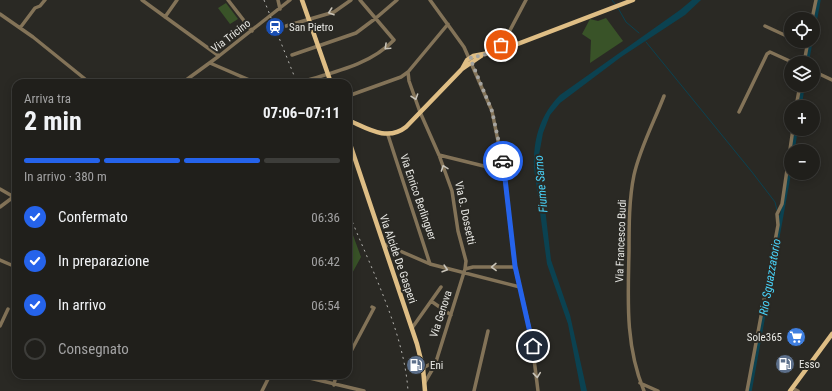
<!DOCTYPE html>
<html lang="it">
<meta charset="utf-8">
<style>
body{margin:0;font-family:"Roboto Condensed",sans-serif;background:#282724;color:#f1f3f6;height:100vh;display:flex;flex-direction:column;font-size:15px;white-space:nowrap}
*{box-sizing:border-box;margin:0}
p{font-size:13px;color:#a2a2a3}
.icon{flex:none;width:22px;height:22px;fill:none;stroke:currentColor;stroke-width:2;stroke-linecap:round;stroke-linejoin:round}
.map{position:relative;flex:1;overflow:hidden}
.drawer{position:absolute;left:12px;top:79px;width:340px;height:300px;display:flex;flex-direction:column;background:#201f1b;border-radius:12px;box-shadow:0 2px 10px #0003,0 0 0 1px #3d3d3a}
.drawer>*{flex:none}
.controls{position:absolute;left:784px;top:12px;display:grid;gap:8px}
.controls a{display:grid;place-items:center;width:36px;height:36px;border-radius:50%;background:#201f1b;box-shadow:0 2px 10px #0003,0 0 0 1px #3d3d3a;font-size:20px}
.pin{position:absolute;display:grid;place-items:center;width:34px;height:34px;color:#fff;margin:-17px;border:2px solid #fff;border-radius:50%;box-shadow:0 1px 4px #0007}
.courier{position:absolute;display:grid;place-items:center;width:40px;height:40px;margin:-20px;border:3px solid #2563eb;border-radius:50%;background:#fff;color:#222;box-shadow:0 1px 5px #0007}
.head em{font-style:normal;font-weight:700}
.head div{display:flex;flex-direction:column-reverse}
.head{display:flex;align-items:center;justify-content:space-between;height:68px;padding:0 12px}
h1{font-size:26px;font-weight:700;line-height:30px}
.bar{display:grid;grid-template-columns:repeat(4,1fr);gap:6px 4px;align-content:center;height:48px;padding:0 12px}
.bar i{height:5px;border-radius:3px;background:#3d3d3a}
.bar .current{background:#2563eb}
.bar p{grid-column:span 4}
ol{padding:0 12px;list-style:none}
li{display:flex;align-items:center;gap:12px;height:44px}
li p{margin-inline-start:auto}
li .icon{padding:4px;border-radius:50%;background:#2563eb;color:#fff;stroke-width:4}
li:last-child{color:#a2a2a3}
li i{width:22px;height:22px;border:2px solid #3d3d3a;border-radius:50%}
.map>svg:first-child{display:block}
</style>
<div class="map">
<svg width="832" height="391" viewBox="0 0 832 391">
<rect width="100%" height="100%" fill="#2a2924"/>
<path fill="#395328" d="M226,3L238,19L230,24L218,8Z
M606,18L623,41L590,63L591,40L582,34L590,19L598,21Z
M348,226L350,227L361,257L349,279Z"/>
<path fill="#0b4251" d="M692,0H701L685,15L621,57L560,103L550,115L543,133L539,155L551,260L570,315L587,391H581L568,324L547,264L534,168C533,139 540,115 560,95L680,10Z"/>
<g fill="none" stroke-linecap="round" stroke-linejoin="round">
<path stroke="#0b4251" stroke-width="1" d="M612,0L615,4
M618,8L626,22L639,33
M646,42L752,172L775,202L777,210
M779,215L781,221"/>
<path stroke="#0b4251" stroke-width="3.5" d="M813,32L819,0
M807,63L811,41
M800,107L803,85
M793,151L796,129
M750,391L791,164"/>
<path stroke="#837358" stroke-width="3.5" d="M142,0L219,56
M228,0L252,31
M278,0L280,9
M430,0L464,47L492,111L504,171L515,267L531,335L538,391
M0,14L33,37L90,83
M165,17L177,0
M812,19L816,0
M286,26L334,12L351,0
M765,26L791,38
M20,28L35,8L40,6L45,0
M797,41L807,46
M499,51L526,0
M292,55L356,33L376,18L397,0
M210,63L256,83
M804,63L808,41
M813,71L832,80
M408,72L409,81L420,112L439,155L452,191L458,231L466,261L465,269L435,365L425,382
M301,82C334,72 370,65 394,40L360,0
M182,83L219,56L290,0
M348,96L401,77L408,72L448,24
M796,107L800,85
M739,112L767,54L770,52L794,63
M388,135L430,264
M439,155L504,171
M0,189L14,197
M0,207L16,195
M384,244L430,264L520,287
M0,260L16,267
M465,269L473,267H515
M431,301L451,315
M0,326L8,309
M412,328L441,287
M348,357L374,308L372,307
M423,368L434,362
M297,375L364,391
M640,383L658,391
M334,385L336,375
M792,388L798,391
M262,391L270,375
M474,391L488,331
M644,391C625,345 628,299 629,251C629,226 629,199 634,175C640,148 654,122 664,96
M747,391L778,225L777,214L782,204L793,129"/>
<path stroke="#dfbe85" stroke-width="4.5" d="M302,0L331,83
M462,69L467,60L473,56L499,51L633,0
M348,120C367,128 387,142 406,127L462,69L481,56
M348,138L417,344L423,368L425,391
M790,391L832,334"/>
<path stroke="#b5b4b0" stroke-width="1" stroke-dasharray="2 4" stroke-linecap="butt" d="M264,0L297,83
M348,211C370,267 404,331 408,391"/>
</g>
<defs><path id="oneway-chevron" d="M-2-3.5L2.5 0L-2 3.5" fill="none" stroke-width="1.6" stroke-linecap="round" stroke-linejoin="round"/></defs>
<g stroke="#c9c4b9">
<use href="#oneway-chevron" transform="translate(331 12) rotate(161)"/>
<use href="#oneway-chevron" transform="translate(387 47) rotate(137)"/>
<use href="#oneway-chevron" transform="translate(415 97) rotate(71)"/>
<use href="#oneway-chevron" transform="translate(444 168) rotate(-110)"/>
<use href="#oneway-chevron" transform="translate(494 267) rotate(179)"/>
<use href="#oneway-chevron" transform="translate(445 269) rotate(17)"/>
<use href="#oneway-chevron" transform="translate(537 375) rotate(84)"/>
</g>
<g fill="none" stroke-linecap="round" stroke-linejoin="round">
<path stroke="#a5a4a0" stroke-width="4" stroke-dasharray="0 7.2" d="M501,45L500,51L470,58L492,111L503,161"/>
<path stroke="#2563eb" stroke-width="5" d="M503,161L515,266L533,346"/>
</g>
<defs>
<symbol id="station-disc" viewBox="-11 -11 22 22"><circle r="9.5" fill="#1a4fb4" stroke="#2a2924"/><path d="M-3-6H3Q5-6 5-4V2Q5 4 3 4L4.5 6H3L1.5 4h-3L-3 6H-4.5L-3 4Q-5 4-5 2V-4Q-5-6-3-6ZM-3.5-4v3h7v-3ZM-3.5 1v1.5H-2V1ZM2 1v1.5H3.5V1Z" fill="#fff"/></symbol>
<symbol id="supermarket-disc" viewBox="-11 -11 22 22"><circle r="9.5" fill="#3f7fe0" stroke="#2a2924"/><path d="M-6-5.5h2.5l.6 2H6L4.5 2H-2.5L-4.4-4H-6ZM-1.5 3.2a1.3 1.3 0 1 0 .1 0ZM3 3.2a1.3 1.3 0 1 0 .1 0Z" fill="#fff"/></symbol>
<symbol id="fuel-disc" viewBox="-11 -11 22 22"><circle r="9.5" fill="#5c6f8a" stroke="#2a2924"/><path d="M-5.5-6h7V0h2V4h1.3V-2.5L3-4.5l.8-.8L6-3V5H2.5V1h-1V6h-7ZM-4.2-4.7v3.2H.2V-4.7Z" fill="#fff"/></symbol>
</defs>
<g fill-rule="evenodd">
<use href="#station-disc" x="264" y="16" width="22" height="22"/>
<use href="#supermarket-disc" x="785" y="326" width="22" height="22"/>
<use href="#fuel-disc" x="774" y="353" width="22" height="22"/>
<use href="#fuel-disc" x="405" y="354" width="22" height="22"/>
</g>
<g text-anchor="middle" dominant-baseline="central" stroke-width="4" stroke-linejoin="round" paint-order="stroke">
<g font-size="11" fill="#e7e7e3" stroke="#2a2924" text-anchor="start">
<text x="289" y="27">San Pietro</text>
<text x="782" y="337" text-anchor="end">Sole365</text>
<text x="799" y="364">Esso</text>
<text x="430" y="365">Eni</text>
</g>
<g font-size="11" fill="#e7e7e3" stroke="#2a2924">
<text transform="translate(231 36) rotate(-38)">Via Tricino</text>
<text transform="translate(418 197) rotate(71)">Via Enrico Berlinguer</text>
<text transform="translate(465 213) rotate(78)">Via G. Dossetti</text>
<text transform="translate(621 241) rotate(-88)">Via Francesco Budi</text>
<text transform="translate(398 259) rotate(71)">Via Alcide De Gasperi</text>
<text transform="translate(441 314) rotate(-72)">Via Genova</text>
</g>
<g font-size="12" font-style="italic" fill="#49d4fb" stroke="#2a2924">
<text transform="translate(541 184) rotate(-95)">Fiume Sarno</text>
<text transform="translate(770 277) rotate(-80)">Rio Sguazzatorio</text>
</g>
</g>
</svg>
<div class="controls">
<a><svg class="icon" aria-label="locate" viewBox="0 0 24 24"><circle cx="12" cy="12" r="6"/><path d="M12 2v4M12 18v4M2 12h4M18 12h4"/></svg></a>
<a><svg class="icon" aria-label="layers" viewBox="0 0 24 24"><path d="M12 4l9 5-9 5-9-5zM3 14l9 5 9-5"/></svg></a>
<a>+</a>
<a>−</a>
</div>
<div class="pin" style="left:501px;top:45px;background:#ea580c"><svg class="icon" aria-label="bag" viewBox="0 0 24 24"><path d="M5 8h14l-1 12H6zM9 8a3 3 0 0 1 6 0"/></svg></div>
<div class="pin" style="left:533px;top:346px;background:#1f2937"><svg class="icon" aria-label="home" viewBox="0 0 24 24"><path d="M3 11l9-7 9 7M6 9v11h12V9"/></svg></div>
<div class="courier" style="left:503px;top:161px"><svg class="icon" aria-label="car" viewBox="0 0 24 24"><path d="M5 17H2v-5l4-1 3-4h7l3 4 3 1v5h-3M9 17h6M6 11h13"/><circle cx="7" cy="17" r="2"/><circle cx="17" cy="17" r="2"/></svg></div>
<section class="drawer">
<div class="head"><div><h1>2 min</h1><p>Arriva tra</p></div><em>07:06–07:11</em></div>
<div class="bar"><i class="current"></i><i class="current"></i><i class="current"></i><i></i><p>In arrivo · 380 m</p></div>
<ol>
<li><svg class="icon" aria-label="check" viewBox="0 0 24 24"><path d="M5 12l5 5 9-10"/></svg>Confermato<p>06:36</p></li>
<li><svg class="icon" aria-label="check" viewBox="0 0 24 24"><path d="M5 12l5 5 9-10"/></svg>In preparazione<p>06:42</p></li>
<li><svg class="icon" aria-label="check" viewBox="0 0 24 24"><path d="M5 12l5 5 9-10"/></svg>In arrivo<p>06:54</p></li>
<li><i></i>Consegnato</li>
</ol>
</section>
</div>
